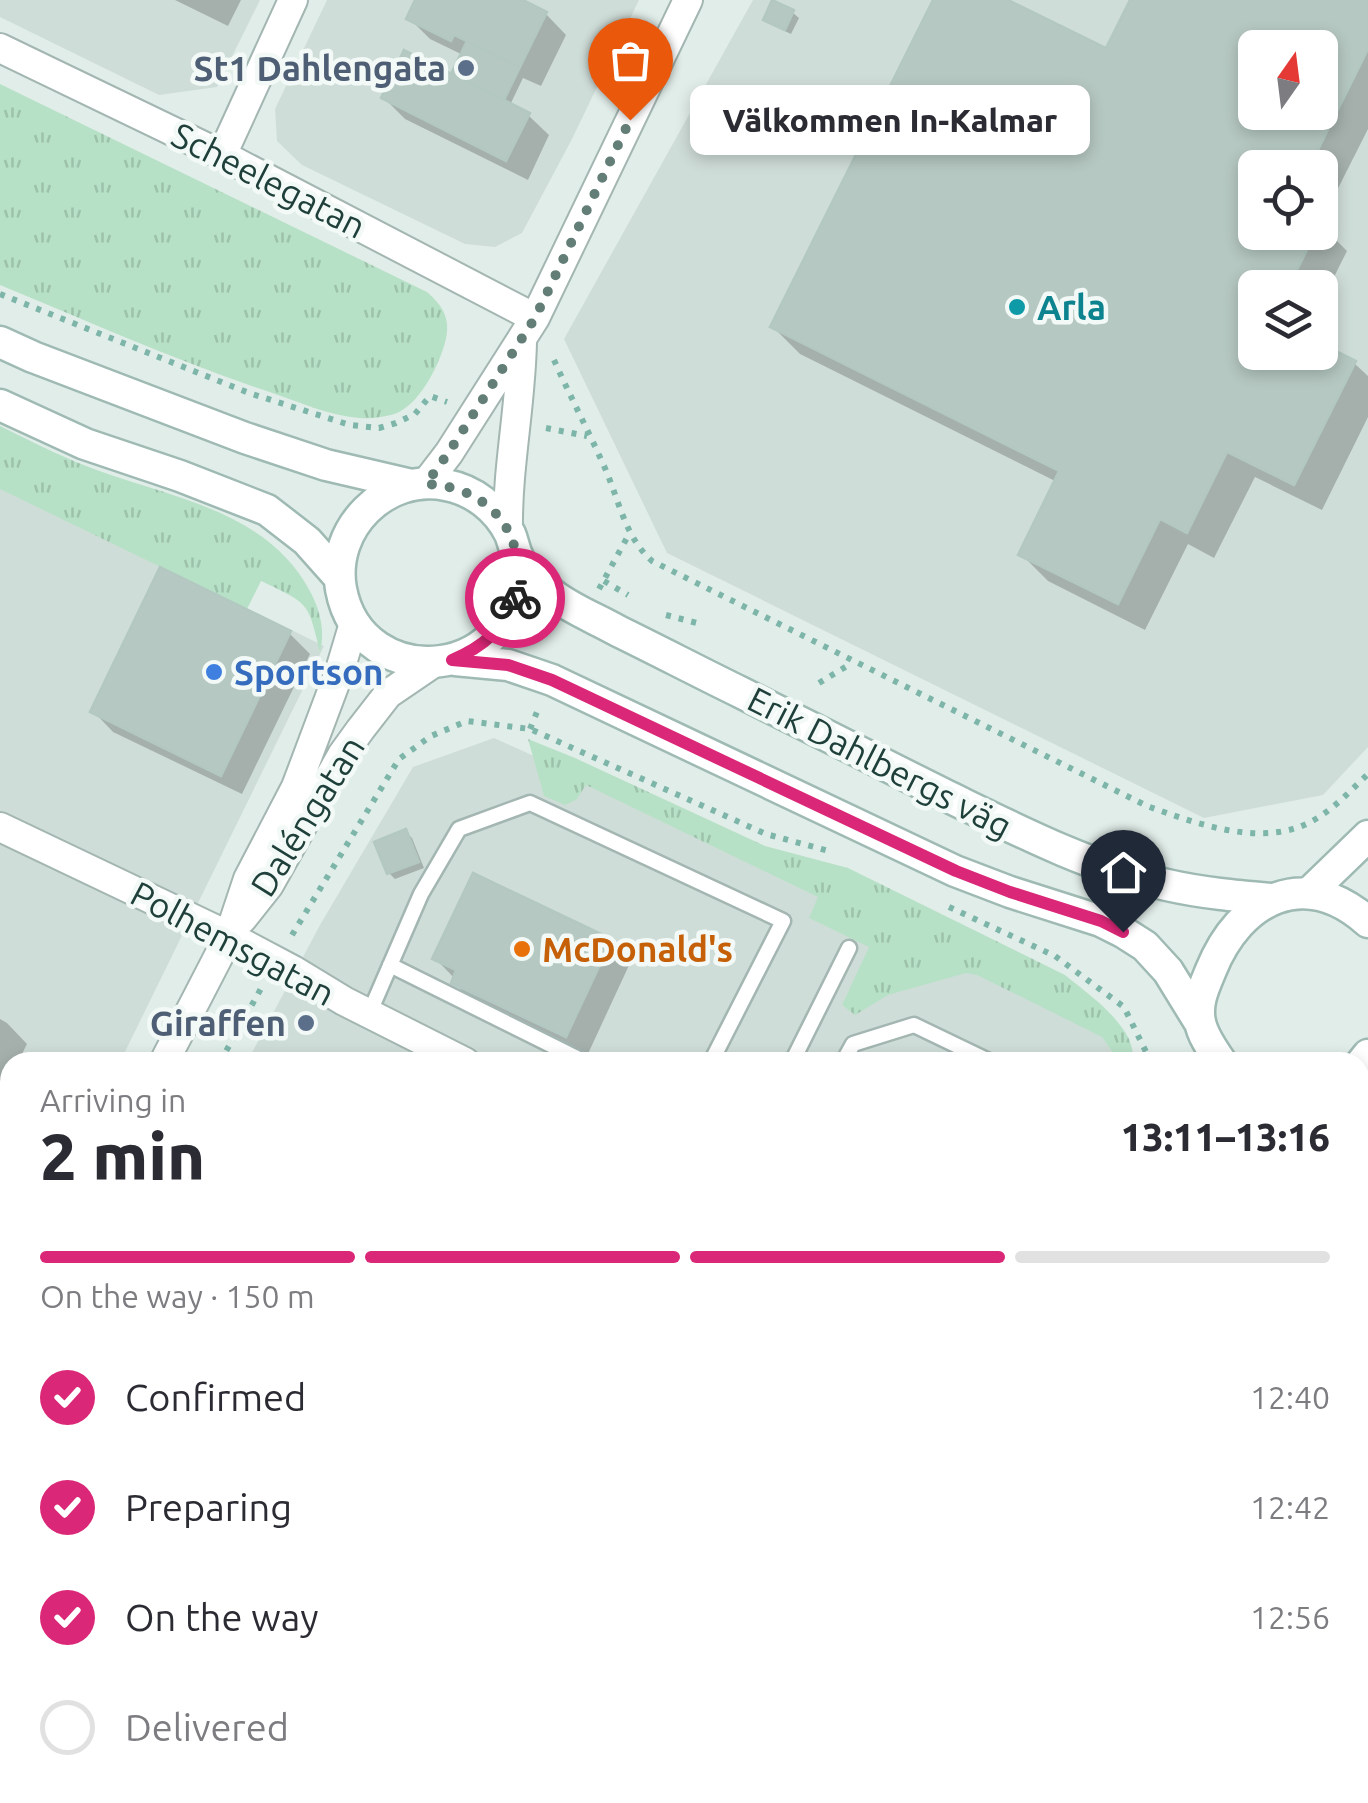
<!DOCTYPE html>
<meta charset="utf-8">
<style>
body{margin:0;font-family:Ubuntu,sans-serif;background:#f2f2f3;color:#2b2b33;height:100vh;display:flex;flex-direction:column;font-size:38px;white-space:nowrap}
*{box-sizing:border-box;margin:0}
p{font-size:32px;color:#7c7c81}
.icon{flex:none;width:55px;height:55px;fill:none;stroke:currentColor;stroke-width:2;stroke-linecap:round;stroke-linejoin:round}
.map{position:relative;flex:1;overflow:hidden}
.panel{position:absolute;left:0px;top:1052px;width:1370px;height:752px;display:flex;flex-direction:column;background:#fff;border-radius:30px 30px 0 0;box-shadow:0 5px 15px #0003}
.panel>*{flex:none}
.needle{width:65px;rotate:14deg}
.fabs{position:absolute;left:1238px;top:30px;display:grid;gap:20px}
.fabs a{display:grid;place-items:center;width:100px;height:100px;border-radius:15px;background:#fff;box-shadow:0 5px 15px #0003;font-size:50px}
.pin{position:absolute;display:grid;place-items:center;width:85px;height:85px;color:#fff;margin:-102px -42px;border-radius:50% 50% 50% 0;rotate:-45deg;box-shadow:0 0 10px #0007}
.pin .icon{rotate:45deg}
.courier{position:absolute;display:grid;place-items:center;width:100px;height:100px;margin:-50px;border:8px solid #db2777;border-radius:50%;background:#fff;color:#222;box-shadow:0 2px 12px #0007}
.bubble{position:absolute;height:70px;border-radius:15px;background:#fff;box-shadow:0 5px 15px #0003;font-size:32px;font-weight:800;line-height:70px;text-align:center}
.overview em{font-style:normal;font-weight:800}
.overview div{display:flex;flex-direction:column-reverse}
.overview{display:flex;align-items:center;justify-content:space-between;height:170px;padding:0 40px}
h1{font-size:65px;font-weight:800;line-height:75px}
.bar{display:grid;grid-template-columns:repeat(4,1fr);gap:15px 10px;align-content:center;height:120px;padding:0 40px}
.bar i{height:12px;border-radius:8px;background:#e1e1e2}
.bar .active{background:#db2777}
.bar p{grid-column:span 4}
ol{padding:0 40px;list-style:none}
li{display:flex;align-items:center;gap:30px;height:110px}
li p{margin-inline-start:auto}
li .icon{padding:10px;border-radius:50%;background:#db2777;color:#fff;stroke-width:4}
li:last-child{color:#7c7c81}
li i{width:55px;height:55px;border:5px solid #e1e1e2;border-radius:50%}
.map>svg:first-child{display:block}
</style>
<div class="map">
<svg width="1368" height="1803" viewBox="0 0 1368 1803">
<defs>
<pattern id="grass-tufts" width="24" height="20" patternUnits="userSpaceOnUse" patternTransform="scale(2.5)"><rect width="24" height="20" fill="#b7e1c6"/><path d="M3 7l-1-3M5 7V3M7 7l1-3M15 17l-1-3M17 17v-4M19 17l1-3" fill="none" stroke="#9dc2ab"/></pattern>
</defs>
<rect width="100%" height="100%" fill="#e1ede9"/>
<path fill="#cfddd8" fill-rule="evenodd" d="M0,0H260L217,87L159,95L0,17Z
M327,0H639L572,139L522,233L495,247L465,244L302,165L277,141L275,109Z
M753,0H1368V747L1323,795L1204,818L667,553L564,339ZM1255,48H1320V112H1255ZM1255,168H1320V232H1255ZM1255,288H1320V352H1255Z
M0,486L324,646L120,1062H10V1287L0,1307Z
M494,738L756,856L1068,989L1121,1062H247L320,925L413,767Z
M1360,1186L1368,1187V1803H0V1526L10,1507V1795H1360Z"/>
<path fill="url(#grass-tufts)" d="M0,84L427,292C448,310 452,325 442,352C435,372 418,404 397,413C386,417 371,419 359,418C332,416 304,404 278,395C184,364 92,323 0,285Z
M0,426C25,438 50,451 76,462C159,497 266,505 311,593C321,613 325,632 320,652C308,601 309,604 261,581L247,609L0,489Z
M528,739L575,758L765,846L848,868L1065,975C1087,993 1115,1012 1129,1039C1132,1046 1133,1055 1135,1062H1120L1102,1037L977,975L966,973L888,995L855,1015L842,1005L869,947L809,918L818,897L586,785L576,800L565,805L544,796Z
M1360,1161L1368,1164V1352L1360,1357Z"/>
<path fill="#0003" fill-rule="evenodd" d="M175,0H241L228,26Z
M418,0H520L546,14L566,35L541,86L523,78L510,105L528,115L549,135L528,180L405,119L384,98L452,77L463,55L430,39L409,18Z
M936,0H1003L1107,52L1133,0H1368V129L1320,224L1347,251L1320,305V288H1255V352H1320V346L1354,363L1368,376V417L1322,510L1255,477L1214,558L1188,544L1145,630L1048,581L1021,554L1057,482L800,354L773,327ZM1255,48H1320V112H1255ZM1255,168H1320V232H1255Z
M792,12L799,18L791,34L772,25L766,19Z
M289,633L310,654L242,794L113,732L93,711Z
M406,832L412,838L424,868L395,879L389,873Z
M610,941L631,961L587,1056L474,1003L454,982L455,979L435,958Z
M0,1019L7,1023L27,1044L18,1062H10V1077L0,1097Z"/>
<path fill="#b6c8c2" stroke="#b2c8c1" stroke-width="2.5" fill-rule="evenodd" d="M415,0H523L547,12L520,67L454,35L451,41L406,19Z
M772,0L794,10L785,30L763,20Z
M933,0H1008L1106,48L1130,0H1368V49L1309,168H1255V232H1316L1288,288H1255V352H1320V343L1356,361L1294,485L1227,452L1187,533L1160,519L1118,604L1018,555L1059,471L770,327ZM1255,48H1320V112H1255Z
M467,41L520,67L504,100L451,74Z
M404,50L530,113L506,161L381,98Z
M160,567L291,631L221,776L90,712Z
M406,829L419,862L387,874L374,842Z
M473,873L612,939L566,1037L451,983L456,970L432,959Z
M162,1795H1315L1332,1803H163L159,1798Z"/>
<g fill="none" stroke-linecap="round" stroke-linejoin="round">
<defs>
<path id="lane" d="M390,965L585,1062
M369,1014L421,894L459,829L530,803L783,921L711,1062
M792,1062L849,948
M843,1062L853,1044L914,1025L991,1062
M123,1803L131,1795"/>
<path id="street" d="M0,48L222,155L535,318
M222,155L293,0
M426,483L449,453L535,318L688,0
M508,530C507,467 521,405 522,341
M0,827L229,936L293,970L344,1001L465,1062
M242,919L269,885L342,755L360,730L388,694L435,662
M164,1062L229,936L248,879L296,787L340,670L354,623
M1360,1384L1368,1380
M0,1387L10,1367"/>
<path id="secondary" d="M0,342L33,357L245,438L326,465L412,485
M0,405L85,444L180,476L267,510L307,541L339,577
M518,558C525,685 361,696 341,589C330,529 385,473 446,485C473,490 497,508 510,534C513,541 514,548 517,555C522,568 541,585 552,594C571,609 597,619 618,631C659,651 699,672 740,692C808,726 876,760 943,794C1015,829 1088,867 1167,885C1202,893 1237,896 1272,899
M455,660L508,665L552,680L955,871L1010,892L1101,921L1123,932L1145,946L1168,971L1200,1023
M1309,893L1368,836
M1221,1062C1213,1050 1203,1037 1200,1022C1196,1003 1204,987 1211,970C1240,898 1305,866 1368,922
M1360,1065L1368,1055
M1360,1098L1368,1099"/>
</defs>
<use href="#lane" stroke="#a3b6b1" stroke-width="19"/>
<use href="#street" stroke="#a3b6b1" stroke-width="32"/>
<use href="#secondary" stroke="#9ebab3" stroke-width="35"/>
<path stroke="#7db5a9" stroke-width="6" stroke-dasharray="5 8" stroke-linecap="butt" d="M0,294L249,393L350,425L379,428L396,423L415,414L430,396L447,402
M554,360C570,396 588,430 604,466C619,499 624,536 652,561L1147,806C1198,824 1264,849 1314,820C1335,808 1351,790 1368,774
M546,428L587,436
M604,581L628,595
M599,589L629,534
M666,615L701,624
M819,683L852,663
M530,729L539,707
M949,907L1055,956L1124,1007L1151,1062
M292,935L399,759L431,736L467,721L530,729L766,834L829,851
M220,1062L263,985
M1360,1152L1368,1155
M0,1482L10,1462
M1355,1795L1368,1801"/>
<use href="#lane" stroke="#fff" stroke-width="14"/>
<use href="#street" stroke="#fff" stroke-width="28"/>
<use href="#secondary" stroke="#fff" stroke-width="30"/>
</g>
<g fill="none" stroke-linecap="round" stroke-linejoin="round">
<path stroke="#637d77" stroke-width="10" stroke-dasharray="0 18" d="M515,598C529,534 490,487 426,484L449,452L535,318L630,120"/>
<path stroke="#db2777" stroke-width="12" d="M515,598C503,630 483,647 452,660L508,665L552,680L956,871L1010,892L1101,921L1123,932"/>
</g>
<g fill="#5c6f8a" stroke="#f2f9f6" stroke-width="4">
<circle cx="466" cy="68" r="10"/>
<circle cx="306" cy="1023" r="10"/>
</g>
<circle fill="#0f9aa8" stroke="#f2f9f6" stroke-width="4" cx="1017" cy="307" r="10"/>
<circle fill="#3f7fe0" stroke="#f2f9f6" stroke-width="4" cx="214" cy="672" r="10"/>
<circle fill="#e8710a" stroke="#f2f9f6" stroke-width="4" cx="522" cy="949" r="10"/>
<g text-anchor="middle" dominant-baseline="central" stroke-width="9" stroke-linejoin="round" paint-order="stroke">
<g font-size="35" font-weight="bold" fill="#4e5e75" stroke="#f2f9f6" text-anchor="end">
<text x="446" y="68">St1 Dahlengata</text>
<text x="286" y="1023">Giraffen</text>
</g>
<g font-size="35" fill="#1f403a" stroke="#f2f9f6">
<text transform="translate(269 180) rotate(27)">Scheelegatan</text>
<text transform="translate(880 762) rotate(27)">Erik Dahlbergs väg</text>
<text transform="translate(307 816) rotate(-58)">Daléngatan</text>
<text transform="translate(233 943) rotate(28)">Polhemsgatan</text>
</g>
<g font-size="35" font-weight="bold" fill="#0d838f" stroke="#f2f9f6" text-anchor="start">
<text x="1037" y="307">Arla</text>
</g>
<g font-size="35" font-weight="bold" fill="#366cbe" stroke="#f2f9f6" text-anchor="start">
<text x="234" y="672">Sportson</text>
</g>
<g font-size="35" font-weight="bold" fill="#c56008" stroke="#f2f9f6" text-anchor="start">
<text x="542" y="949">McDonald's</text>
</g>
</g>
</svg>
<div class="fabs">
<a><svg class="needle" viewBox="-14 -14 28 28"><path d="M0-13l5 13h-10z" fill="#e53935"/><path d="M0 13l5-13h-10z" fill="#7c7c81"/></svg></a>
<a><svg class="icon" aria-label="locate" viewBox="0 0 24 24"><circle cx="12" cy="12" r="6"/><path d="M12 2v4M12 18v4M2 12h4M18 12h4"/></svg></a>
<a><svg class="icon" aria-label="layers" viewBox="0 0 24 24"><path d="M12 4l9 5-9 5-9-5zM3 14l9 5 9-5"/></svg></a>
</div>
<div class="pin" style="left:630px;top:120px;background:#ea580c"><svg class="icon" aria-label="bag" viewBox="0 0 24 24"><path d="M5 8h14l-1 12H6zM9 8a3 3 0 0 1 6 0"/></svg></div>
<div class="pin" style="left:1123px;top:932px;background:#1f2937"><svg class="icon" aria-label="home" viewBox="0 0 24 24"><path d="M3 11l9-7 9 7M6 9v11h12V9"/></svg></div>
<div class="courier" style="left:515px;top:598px"><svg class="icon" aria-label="bike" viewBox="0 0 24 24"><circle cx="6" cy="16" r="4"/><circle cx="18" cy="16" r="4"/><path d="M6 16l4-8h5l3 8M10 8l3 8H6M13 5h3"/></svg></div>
<div class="bubble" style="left:690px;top:85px;width:400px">Välkommen In-Kalmar</div>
<section class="panel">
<div class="overview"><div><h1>2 min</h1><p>Arriving in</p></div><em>13:11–13:16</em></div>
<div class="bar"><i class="active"></i><i class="active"></i><i class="active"></i><i></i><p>On the way · 150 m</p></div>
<ol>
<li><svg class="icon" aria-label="check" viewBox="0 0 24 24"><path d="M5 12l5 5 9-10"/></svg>Confirmed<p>12:40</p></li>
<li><svg class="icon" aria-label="check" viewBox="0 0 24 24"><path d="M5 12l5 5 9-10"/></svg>Preparing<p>12:42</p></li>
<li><svg class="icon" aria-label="check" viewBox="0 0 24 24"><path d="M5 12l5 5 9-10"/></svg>On the way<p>12:56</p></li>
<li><i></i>Delivered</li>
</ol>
</section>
</div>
